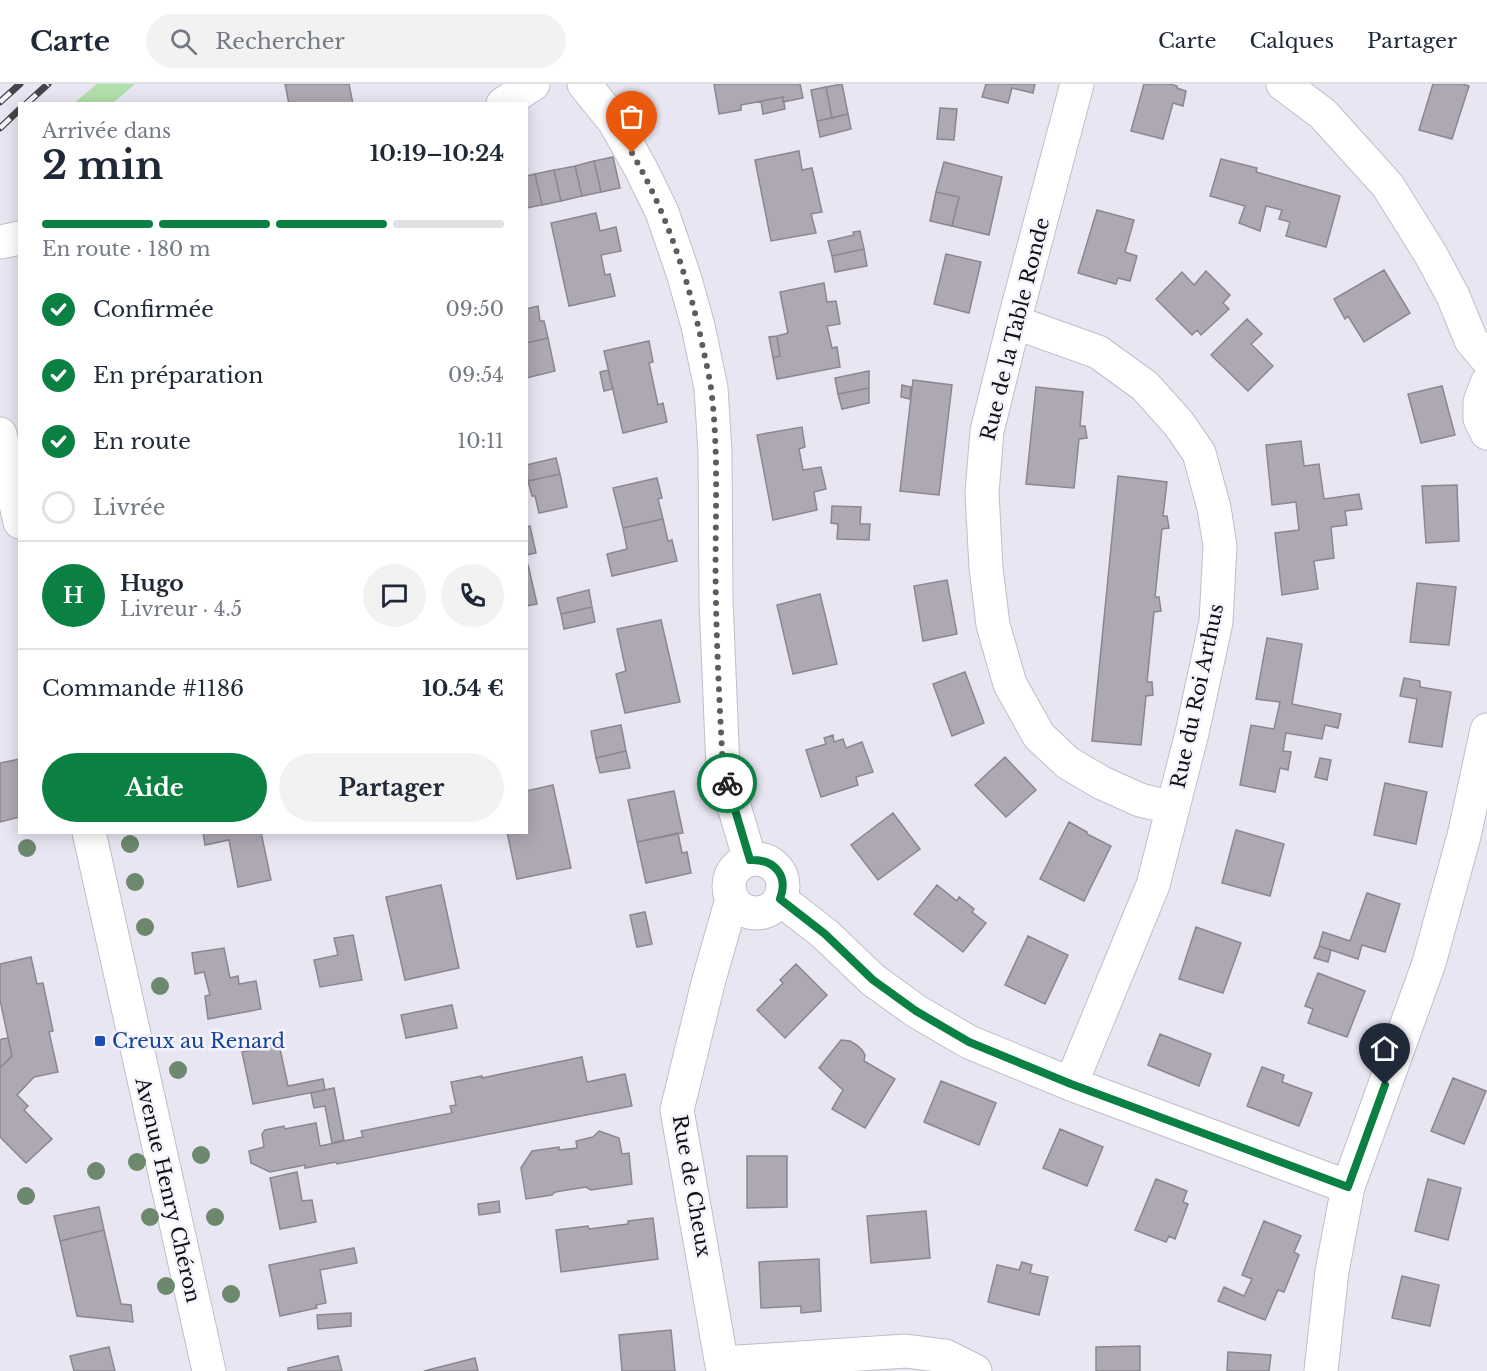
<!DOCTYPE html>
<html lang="fr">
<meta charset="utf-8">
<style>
body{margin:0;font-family:"Libre Baskerville",serif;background:#f2f2f3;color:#1f2937;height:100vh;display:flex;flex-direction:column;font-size:22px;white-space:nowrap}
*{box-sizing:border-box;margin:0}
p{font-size:20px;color:#747a83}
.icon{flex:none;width:33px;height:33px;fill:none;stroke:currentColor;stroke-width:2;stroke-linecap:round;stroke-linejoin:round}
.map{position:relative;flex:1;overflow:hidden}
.details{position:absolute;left:18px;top:18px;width:510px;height:732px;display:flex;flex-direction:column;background:#fff;border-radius:0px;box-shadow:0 3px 15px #0003}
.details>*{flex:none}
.pin{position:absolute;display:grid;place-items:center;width:51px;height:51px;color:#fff;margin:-62px -26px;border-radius:50% 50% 50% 0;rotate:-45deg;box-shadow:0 0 6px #0007}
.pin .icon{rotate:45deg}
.courier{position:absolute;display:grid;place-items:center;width:60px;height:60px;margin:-30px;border:4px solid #0b8043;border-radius:50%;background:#fff;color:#222;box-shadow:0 2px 8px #0007}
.overview em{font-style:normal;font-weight:700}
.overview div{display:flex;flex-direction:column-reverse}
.overview{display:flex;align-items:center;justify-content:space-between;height:102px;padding:0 24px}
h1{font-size:39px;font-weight:700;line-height:45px}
.bar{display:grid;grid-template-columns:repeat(4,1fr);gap:9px 6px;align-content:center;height:72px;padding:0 24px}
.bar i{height:8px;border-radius:4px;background:#e0e1e3}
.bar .on{background:#0b8043}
.bar p{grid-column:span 4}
.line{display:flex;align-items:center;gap:15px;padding:0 24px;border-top:2px solid #e0e1e3}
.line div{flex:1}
.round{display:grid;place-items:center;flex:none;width:63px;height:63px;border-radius:32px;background:#f2f2f3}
ol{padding:0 24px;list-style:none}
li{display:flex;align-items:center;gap:18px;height:66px}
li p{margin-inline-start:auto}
li .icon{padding:6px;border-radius:50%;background:#0b8043;color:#fff;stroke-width:4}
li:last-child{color:#747a83}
li i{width:33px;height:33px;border:3px solid #e0e1e3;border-radius:50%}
.button{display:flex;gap:12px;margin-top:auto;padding:12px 24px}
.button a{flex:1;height:69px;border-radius:36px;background:#0b8043;color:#fff;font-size:24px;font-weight:700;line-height:69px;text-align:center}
.button a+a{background:#f2f2f3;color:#1f2937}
header{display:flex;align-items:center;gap:36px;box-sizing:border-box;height:84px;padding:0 30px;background:#fff;border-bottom:2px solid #e0e1e3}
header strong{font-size:28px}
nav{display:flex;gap:33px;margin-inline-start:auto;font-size:21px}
.search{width:420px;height:54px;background:#f2f2f3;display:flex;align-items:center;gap:15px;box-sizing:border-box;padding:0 21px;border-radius:33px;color:#747a83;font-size:22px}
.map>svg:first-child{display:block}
</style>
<header>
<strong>Carte</strong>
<div class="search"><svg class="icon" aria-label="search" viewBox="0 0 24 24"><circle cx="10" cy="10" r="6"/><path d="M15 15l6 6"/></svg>Rechercher</div>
<nav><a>Carte</a><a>Calques</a><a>Partager</a></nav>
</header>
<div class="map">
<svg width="1487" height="1287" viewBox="0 0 1487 1287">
<rect width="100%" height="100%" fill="#e8e6f2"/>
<path fill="#b1dfa9" d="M97,0H135L113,19H74Z"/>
<path fill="#aea8b3" stroke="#8b868f" stroke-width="1.5" d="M285,0H349L353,20H289Z
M714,0H800L803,14L783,18V13L741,21V26L719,30Z
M842,0L848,30L832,34L826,3Z
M986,0H1035L1033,9L1012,4L1008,19L982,13Z
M1144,0H1170L1177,2V4L1186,7L1183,22L1173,19L1163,55L1131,47Z
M1433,0H1463L1469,2L1452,55L1419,46Z
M826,3L832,34L817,37L811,6Z
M783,13L785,25L763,30L761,17Z
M940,24L957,25L954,56L937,55Z
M848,30L851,45L820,53L817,37Z
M799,67L802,86L812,84L822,128L811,130L816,149L771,157L755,76Z
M613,73L620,104L601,108L594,77Z
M1221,75L1257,84L1256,88L1340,112L1326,163L1286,152L1290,138L1279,135L1282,126L1266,122L1260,147L1239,139L1245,122L1210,112Z
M594,77L601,108L582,112L575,82Z
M944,78L1002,93L989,151L952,142L959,113L936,108Z
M575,82L582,112L561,117L554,86Z
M554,86L561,117L542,121L535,90Z
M535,90L542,121L526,124V92Z
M936,108L959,113L952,142L930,137Z
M1097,126L1134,136L1125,168L1137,172L1130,197L1118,194L1116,200L1078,189Z
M596,129L600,147L616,143L621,167L601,171L605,191L610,190L615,212L569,222L551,139Z
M860,147L864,165L832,172L828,157L854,151L853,148Z
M864,165L867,182L835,188L832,172Z
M946,170L981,178L969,229L934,220Z
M1384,186L1410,229L1364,258L1348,232L1345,235L1334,215Z
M1206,187L1230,211L1223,219L1229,225L1201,251L1197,246L1192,251L1156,215L1182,188L1194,201Z
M824,199L827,218L836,217L840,240L827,242L832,264L837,263L840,283L777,295L773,274L780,272L777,252L788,249L780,208Z
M538,222L540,237H544L548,254L526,259V225Z
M1247,235L1262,250L1251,260L1273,282L1248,307L1211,271Z
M777,252L780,272L773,274L769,253Z
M548,254L555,287L526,294V259Z
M649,257L653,278L649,279L658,321L663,319L667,338L623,349L604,267Z
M608,286L613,305L604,307L600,288Z
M869,287V304L838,310L835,294Z
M913,296L952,301L939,411L900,407Z
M902,301L911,303L910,315L901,313Z
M1442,302L1455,351L1421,359L1408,310Z
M1036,303L1083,308L1080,342H1085L1087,354L1079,355L1074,404L1026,400Z
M869,304V319L842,325L838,310Z
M802,343L805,363L799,365L803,386L821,383L826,405L814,408L817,426L773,436L757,351Z
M1301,357L1304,382L1319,380L1324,415L1359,410L1362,425L1345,427L1347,441L1331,443L1334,474L1314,477L1318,505L1282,511L1275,449L1299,446L1296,418L1272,421L1266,361Z
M556,374L560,390L528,397L526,381Z
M560,390L567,423L539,429L535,412H532L528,397Z
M1118,392L1167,398L1163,432H1167L1169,444L1162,445L1155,513H1159L1161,527L1154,528L1147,598H1152L1153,611L1146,612L1141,661L1092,657Z
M657,394L662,414L658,415L663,435L623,444L613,404Z
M1457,401L1459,457L1426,459L1422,402Z
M832,422L861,423L860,440H870L869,456L837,455L838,440L831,439Z
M663,435L668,457L672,456L677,477L612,492L607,470L627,465L623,444Z
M530,442L536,469L526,471V443Z
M528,481L537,520L526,522V482Z
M947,496L957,550L923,557L914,502Z
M1417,499L1456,503L1449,561L1410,558Z
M589,506L592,523L561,530L557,514Z
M820,510L837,580L793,590L777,521Z
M592,523L595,538L564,545L561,530Z
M661,536L680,618L625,629L616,590L626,587L617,545Z
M1267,554L1302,560L1292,620L1341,630L1338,644L1325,641L1322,655L1286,649L1283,667L1291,668L1288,686L1280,684L1275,708L1240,701L1251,641L1274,645L1280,618L1256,615Z
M965,588L984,639L952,652L933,600Z
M1404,594L1420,597V603L1451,608L1442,663L1409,658L1417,615L1400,612Z
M621,641L626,667L596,674L591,647Z
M833,651L834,658L843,655L846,664L862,658L873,688L856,693L858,701L821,713L806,666L826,660L824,654Z
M626,667L630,684L600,689L596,674Z
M1005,673L1036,706L1006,733L975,701Z
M1320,674L1331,676L1327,696L1315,693Z
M20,675V733L0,738V679Z
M1385,699L1427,708L1416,760L1374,751Z
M553,701L571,784L517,795L507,748H526V707Z
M674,707L683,749L637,758L628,716Z
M893,729L920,765L878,796L851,761Z
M1069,738L1087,748V750L1111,762L1084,817L1040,795Z
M1236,746L1284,760L1270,812L1222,799Z
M203,748H261L271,796L238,803L229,756L205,761Z
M678,749L682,769L687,768L691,789L646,799L637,758Z
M441,801L459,884L405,896L386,813Z
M937,801L957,817L959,813L974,825L972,828L986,839L963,868L914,830Z
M1367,809L1400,820L1385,868L1362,861L1358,875L1319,862L1323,848L1350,857Z
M645,828L652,860L637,863L630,831Z
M1196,843L1241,859L1223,909L1179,895Z
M353,851L362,896L320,903L314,876L338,871L334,854Z
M1028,852L1068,871L1045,920L1005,901Z
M1319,862L1331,866L1328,878L1314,874Z
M224,864L230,894L238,892L239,900L256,897L261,925L208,935L205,912L210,911L204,888L195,890L192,869Z
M31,873L37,900L43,899L53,947L49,948L58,988L34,993L17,1011L28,1022L24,1026L52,1055L26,1079L0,1053V984L12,972L0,916V880Z
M796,880L827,911L785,954L757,926L783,899L780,896Z
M1318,889L1365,907L1347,953L1308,939L1313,925L1305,922Z
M452,921L457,944L406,954L401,931Z
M1160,950L1211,970L1199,1002L1148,981Z
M8,954L12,972L0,984V956L2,955Z
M841,956L850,957L857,961L862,966L865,971L864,977L895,995L865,1044L832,1025L843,1006L819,984Z
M279,960L288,1002L323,995L325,1006L253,1020L242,968Z
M582,973L587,998L625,990L632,1022L337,1080L336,1078L305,1084V1081L270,1088L251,1079L249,1067L264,1063L262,1050L265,1046L284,1042L285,1045L316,1039L320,1062L363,1053L361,1047L452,1029L450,1022L456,1021L451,998L482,992V994Z
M1262,983L1284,991L1282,998L1312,1009L1299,1042L1247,1022Z
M1453,994L1486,1007L1464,1060L1431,1047Z
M941,997L996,1019L979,1061L924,1038Z
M334,1004L344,1056L332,1059L325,1022L314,1024L311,1009Z
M1060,1045L1103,1063L1087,1102L1043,1084Z
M599,1047L619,1054L622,1070L629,1069L632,1100L591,1106L586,1103L555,1108L552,1111L526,1115L521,1084L532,1067L559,1063V1066L577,1064L576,1057L593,1053Z
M747,1072H787V1123L747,1124Z
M297,1088L302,1117L312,1116L316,1138L280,1145L270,1094Z
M1156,1095L1187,1107L1183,1118L1188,1120L1175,1155L1169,1152L1166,1158L1135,1146Z
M1428,1095L1461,1104L1448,1156L1415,1147Z
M499,1117L500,1128L479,1131L478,1120Z
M99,1123L104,1146L60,1157L54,1132Z
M926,1127L930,1174L871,1179L867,1132Z
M653,1134L658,1175L561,1188L556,1146L588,1142L589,1145L628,1140V1137Z
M1264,1137L1301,1152L1294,1168L1299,1171L1284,1208L1278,1206L1265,1236L1218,1217L1224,1203L1244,1212L1252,1195L1242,1191Z
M104,1146L121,1220L131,1221L133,1238L77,1232L60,1157Z
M354,1164L357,1179L320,1186L326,1219L316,1221L317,1224L280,1232L269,1181Z
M819,1175L821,1227L801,1229V1222L761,1224L759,1178Z
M1022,1178L1032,1181L1030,1189L1048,1193L1039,1231L988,1218L997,1181L1019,1186Z
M1402,1192L1439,1201L1430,1242L1392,1234Z
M351,1229V1242L318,1245L317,1231Z
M671,1246L675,1287H622L619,1251Z
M1140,1262V1287H1096V1263Z
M109,1263L115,1287H74L70,1272Z
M1228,1268L1271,1271L1269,1287H1227Z
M338,1272L342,1287H288V1284Z
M475,1274L478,1287H424Z"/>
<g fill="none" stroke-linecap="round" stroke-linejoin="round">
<defs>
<path id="street" d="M584,0L614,37L641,85L662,128L684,192L698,242L711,304L715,368L716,516L723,685L750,776
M1077,0L1014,238L987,347L982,409L986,484L993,541L1010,600L1039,652L1068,679L1102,699L1140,716L1173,724
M1283,0L1323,30L1388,102L1431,171L1453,212L1471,256L1487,275
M503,20L533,0
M0,158L20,154
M1014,238L1098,268L1145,302L1179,340L1199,369L1214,424L1220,462L1216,538L1192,649L1153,801L1071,1000
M1487,299L1480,318V335L1487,349
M729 802a27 27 0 1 1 54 0a27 27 0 1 1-54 0Z
M780,815L825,850L873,896L916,927L969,958L1071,1000L1348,1103
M723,1279L906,1267L945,1272L975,1287
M723,1287L677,1026L708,899L732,815
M1321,1287L1332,1187L1348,1103L1429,879L1464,752L1487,646"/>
<path id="secondary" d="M0,350L20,438
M89,748L209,1287"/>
</defs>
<use href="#street" stroke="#c0bec9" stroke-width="35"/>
<use href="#secondary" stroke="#c0bec9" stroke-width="35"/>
<use href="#street" stroke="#fff" stroke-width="33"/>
<use href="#secondary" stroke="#fff" stroke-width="33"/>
<defs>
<path id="rail" d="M0,18L20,0
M26,20L48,0
M0,44L20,25"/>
</defs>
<use href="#rail" stroke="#454449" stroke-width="7"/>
<use href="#rail" stroke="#f5f4fd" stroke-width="4.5" stroke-dasharray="14" stroke-linecap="butt"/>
</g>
<g fill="#6c886d">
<circle cx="130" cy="760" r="9"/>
<circle cx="27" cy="764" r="9"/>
<circle cx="135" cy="798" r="9"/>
<circle cx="145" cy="843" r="9"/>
<circle cx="160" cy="902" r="9"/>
<circle cx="178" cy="986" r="9"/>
<circle cx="201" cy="1071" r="9"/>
<circle cx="137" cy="1078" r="9"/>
<circle cx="96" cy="1087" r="9"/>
<circle cx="26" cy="1112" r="9"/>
<circle cx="150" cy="1133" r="9"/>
<circle cx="215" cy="1133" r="9"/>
<circle cx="166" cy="1202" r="9"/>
<circle cx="231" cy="1210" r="9"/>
</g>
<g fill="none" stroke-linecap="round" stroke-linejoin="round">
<path stroke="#5c5c62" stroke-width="6" stroke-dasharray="0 10.8" d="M632,69C667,129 689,197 703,264C706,278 709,291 711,304C720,375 714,447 716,518C717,573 720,629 723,685L727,699"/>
<path stroke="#0b8043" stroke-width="8" d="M727,699L750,776C774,775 789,791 780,815L825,850L873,896L916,927L969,958L1071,1000L1348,1103L1385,1001"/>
</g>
<rect fill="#1a4fb4" stroke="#f5f4fd" stroke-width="2" x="94" y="951" width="12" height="12" rx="3"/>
<g text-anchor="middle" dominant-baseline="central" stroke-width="5" stroke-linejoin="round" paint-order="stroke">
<g font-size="20" fill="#111114" stroke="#f5f4fd">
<text transform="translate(1015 245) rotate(-76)">Rue de la Table Ronde</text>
<text transform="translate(1197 612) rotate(-78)">Rue du Roi Arthus</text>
<text transform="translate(692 1102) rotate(80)">Rue de Cheux</text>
<text transform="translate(168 1106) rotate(77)">Avenue Henry Chéron</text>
</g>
<g font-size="20" fill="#164399" stroke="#f5f4fd" text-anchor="start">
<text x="112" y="957">Creux au Renard</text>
</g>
</g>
</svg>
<div class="pin" style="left:632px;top:69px;background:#ea580c"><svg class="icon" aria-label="bag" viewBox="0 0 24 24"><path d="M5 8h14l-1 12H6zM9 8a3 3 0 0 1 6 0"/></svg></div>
<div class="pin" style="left:1385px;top:1001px;background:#1f2937"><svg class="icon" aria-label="home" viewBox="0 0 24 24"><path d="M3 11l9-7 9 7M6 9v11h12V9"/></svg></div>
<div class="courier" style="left:727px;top:699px"><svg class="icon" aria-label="bike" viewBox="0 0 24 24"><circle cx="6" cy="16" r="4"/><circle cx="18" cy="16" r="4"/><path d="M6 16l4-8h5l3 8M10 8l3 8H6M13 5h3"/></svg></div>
<section class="details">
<div class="overview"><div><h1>2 min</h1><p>Arrivée dans</p></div><em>10:19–10:24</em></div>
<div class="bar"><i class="on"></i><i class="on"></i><i class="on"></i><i></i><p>En route · 180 m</p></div>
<ol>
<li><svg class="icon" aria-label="check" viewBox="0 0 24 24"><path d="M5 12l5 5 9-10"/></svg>Confirmée<p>09:50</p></li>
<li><svg class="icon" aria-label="check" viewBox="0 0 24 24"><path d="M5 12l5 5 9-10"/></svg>En préparation<p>09:54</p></li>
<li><svg class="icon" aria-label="check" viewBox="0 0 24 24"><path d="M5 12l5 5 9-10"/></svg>En route<p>10:11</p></li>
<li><i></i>Livrée</li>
</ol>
<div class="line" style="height:108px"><b class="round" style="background:#0b8043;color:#fff">H</b><div><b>Hugo</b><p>Livreur · 4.5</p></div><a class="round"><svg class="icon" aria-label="chat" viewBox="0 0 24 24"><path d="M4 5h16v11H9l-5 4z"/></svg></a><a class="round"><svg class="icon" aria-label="phone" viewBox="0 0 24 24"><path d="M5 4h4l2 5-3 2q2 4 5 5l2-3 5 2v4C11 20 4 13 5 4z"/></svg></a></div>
<div class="line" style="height:78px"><div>Commande #1186</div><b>10.54 €</b></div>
<div class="button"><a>Aide</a><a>Partager</a></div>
</section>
</div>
